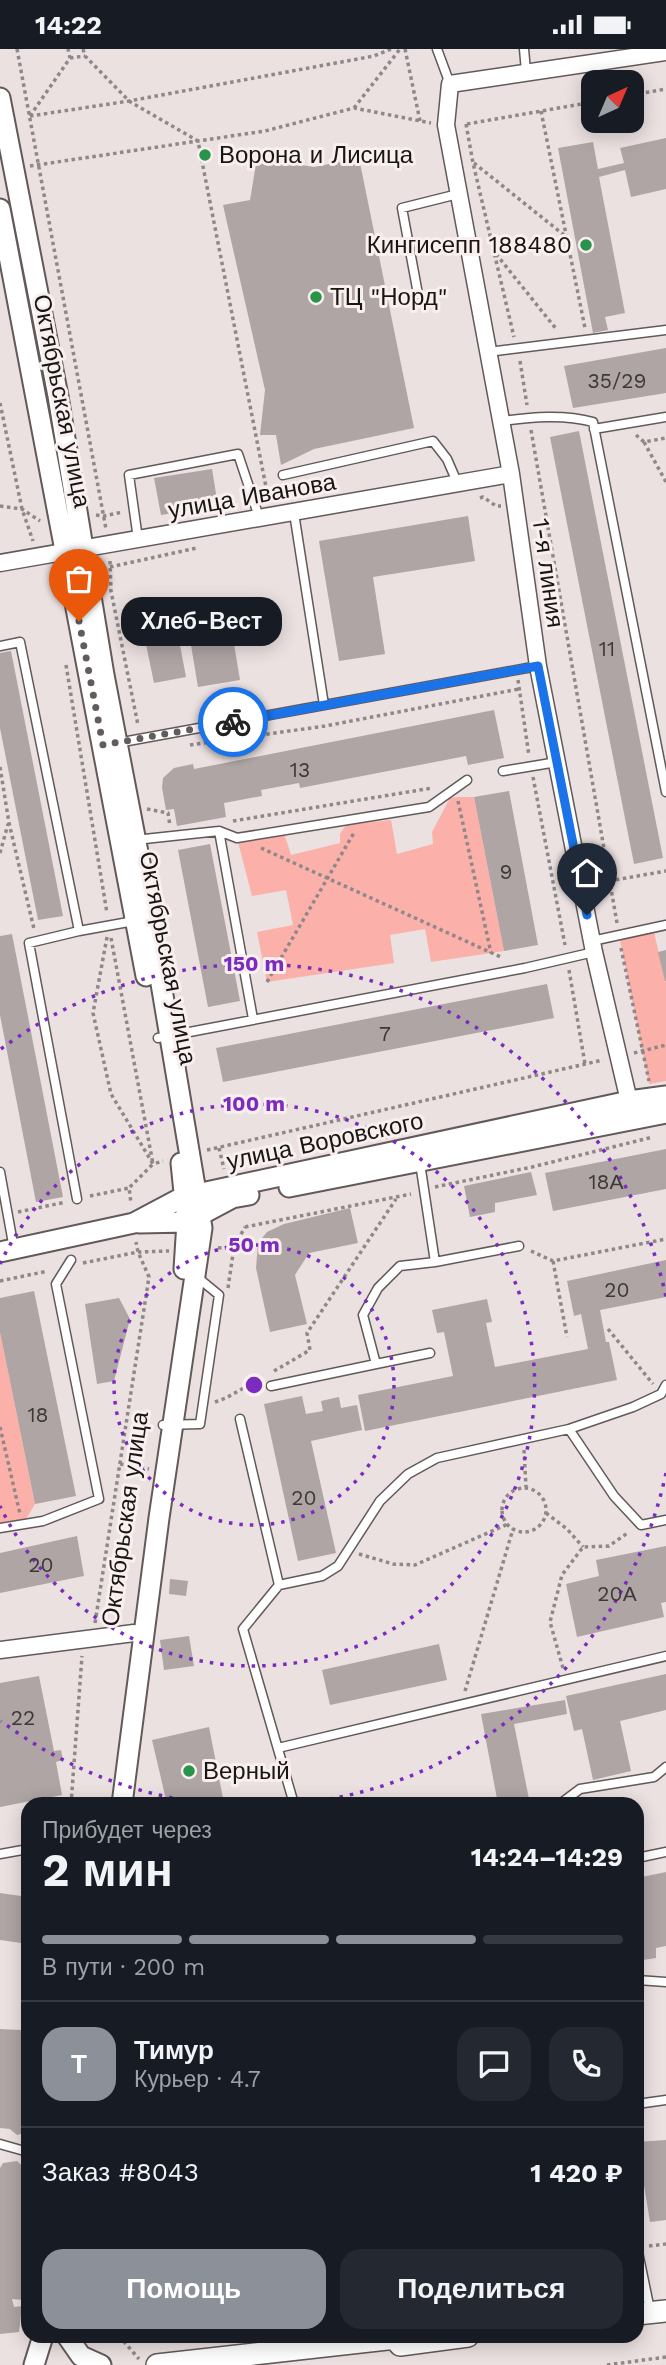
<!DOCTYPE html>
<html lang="ru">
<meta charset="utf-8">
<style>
body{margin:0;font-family:"Work Sans",sans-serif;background:#242831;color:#f1f3f6;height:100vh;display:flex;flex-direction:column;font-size:26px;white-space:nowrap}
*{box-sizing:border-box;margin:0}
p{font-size:23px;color:#9ea1a6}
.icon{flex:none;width:38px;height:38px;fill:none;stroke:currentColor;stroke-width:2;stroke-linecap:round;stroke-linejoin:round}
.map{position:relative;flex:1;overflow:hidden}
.side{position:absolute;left:21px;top:1748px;width:623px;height:546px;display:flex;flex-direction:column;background:#171b24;border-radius:21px;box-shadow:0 4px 18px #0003}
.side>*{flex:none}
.needle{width:46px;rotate:44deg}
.controls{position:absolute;left:581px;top:21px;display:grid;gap:14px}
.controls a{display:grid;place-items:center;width:63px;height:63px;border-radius:14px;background:#171b24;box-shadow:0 4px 18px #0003;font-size:35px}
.pin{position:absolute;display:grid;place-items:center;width:60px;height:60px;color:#fff;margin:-72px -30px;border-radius:50% 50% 50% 0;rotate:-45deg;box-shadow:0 0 7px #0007}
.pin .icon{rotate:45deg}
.courier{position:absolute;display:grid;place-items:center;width:70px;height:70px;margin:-35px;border:5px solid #1a73e8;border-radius:50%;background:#fff;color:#222;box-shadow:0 2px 9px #0007}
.bubble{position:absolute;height:49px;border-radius:21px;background:#171b24;box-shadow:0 4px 18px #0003;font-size:23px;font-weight:700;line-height:49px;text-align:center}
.headline em{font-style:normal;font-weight:700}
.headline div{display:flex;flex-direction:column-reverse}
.headline{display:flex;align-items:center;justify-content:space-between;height:119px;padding:0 21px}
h1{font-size:46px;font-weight:700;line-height:52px}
.bar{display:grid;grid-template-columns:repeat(4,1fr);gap:10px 7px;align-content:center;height:84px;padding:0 21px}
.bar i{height:9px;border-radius:5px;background:#363941}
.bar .active{background:#8c9099}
.bar p{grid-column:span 4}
.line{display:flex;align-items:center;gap:18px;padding:0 21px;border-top:2px solid #363941}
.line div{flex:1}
.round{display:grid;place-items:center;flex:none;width:74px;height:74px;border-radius:21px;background:#242831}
.action{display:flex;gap:14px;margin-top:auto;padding:14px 21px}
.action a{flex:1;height:80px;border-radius:21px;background:#8c9099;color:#fff;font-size:28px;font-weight:700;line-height:80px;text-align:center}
.action a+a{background:#242831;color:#f1f3f6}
.status{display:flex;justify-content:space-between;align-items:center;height:49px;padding:0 35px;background:#171b24;direction:ltr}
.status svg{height:19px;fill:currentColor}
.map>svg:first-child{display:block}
</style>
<div class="status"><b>14:22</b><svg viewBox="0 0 49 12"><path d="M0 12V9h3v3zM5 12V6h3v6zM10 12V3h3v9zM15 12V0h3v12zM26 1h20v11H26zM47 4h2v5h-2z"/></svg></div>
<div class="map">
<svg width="666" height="2316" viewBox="0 0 666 2316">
<rect width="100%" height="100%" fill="#ebe1e0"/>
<path fill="#fcb0aa" d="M457,748H474L504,902L431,913L425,880L390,886L394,914L267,933L257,883L293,876L286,841L252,847L237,789L283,781L291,806L340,794V785L346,776L391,771L397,805L433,795L432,783L450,749Z
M653,879L666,934V1032L649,1035L619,886Z
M0,1283L35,1455L23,1475L0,1479Z"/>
<path fill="#aea5a4" d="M666,89V140L631,148L625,121L599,128L625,264L605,268L608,281L593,284L558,99L593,93L598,120L624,114L620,99Z
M257,109L314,118L359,109L414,379L314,400L281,416L276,386H260L265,341L223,156L250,151Z
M666,299V344L573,359L564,317Z
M579,382L663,809L634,815L550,388Z
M212,420L218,457L161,466L154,429Z
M468,467L475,512L373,528L385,605L339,612L319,492Z
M229,565L240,631L198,638L187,572Z
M176,575L186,628L154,634L143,581Z
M11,602L63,867L38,871L0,679V604Z
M494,661L504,709L468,716L466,707L300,739L299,734L261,741L262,747L224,754L226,768L177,777L174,760L166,761L162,739L163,729L174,719L193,715L194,720Z
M509,742L538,896L504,902L474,748Z
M210,795L240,952L208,958L178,801Z
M12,885L63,1148L36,1153L0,966V887Z
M666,901V932H665L658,903Z
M547,935L554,969L223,1033L216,999Z
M666,1100V1140L553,1162L545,1124Z
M531,1123L537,1146L495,1154V1163L470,1168L464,1137Z
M350,1159L358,1194L309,1204L295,1226L307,1275L270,1283L256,1219L258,1194L267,1183L284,1175Z
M666,1211V1248L600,1261L606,1293H609L617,1331L365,1382L358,1346L453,1327L444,1283L437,1284L432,1261L487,1250L492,1273L486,1274L495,1318L588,1300L581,1265L574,1267L567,1232Z
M34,1242L76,1447L35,1455L0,1283V1249Z
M119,1249L130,1270L114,1332L97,1335L85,1255Z
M302,1347L306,1365L323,1362L321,1352L339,1348L341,1359L357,1356L362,1381L311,1392L336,1504L298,1512L264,1355Z
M77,1487L84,1527L0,1544V1504Z
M666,1497V1553L661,1554L664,1568L577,1588L566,1535L599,1527L596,1511Z
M170,1530L188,1532L186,1547L169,1545Z
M189,1587L194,1617L164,1621L160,1591Z
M439,1595L447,1631L330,1656L322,1621Z
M666,1625V1661L620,1672L631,1722L593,1731L582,1680L574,1682L566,1647Z
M39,1627L54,1702L61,1701L63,1711L56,1713L62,1746L0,1758V1634Z
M565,1651L567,1665L514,1675L530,1755H498L481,1665Z
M209,1678L224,1754L167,1755L152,1691Z
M666,1823V1897L656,1899V1909L637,1912V1829Z
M0,1844L28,1848V1895L0,1891Z
M25,1977H28V2083L17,2086L10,2080L0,2079V1980L21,1981Z
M666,2091V2171L650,2173L637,2093Z
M17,2112L28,2122L25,2160L28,2161V2200L23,2251L12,2250L14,2258L22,2257L19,2283L0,2285V2119L3,2114Z"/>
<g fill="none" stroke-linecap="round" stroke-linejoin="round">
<defs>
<path id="service" d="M437,0L450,35
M524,0L526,22
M418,245L402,159L458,145
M488,303L666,281
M502,372C531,368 564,365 593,373L666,743
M594,380L666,368
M283,426L433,392L447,410L457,433
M294,464L324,656
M138,490L129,426L238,405L259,468
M0,597L20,593L79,882L134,872
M117,694L538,617
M503,722L557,713
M219,782L253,970
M135,791L219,782L237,789L429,758L467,731
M592,892L666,876
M158,989L525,919L594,903
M420,1114L435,1213L400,1217L378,1239L363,1266L376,1315L430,1304
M0,1123L14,1200
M77,1150L29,894L79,882
M435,1213L519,1197
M271,1337L376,1315
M240,1370L279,1536L322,1527L338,1517L380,1452L408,1425L437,1409L569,1380L633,1358L661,1345L666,1336
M163,1376L200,1375L219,1246L197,1228
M569,1380L614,1447L641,1476L666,1471
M0,1479L43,1472L99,1450L56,1235L71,1211
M279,1536L243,1580L294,1755
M278,1699L666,1607
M560,1755L580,1740L654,1728L666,1718
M0,1805L28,1800
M637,1809L666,1803
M637,1931L666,1933
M637,2055L666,2051
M0,2095L28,2103
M637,2198L650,2261"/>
<path id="minor" d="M0,514L511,425
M629,1052L594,903L538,617L511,425L446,76L450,35L666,3
M0,1601L134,1584"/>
<path id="tertiary" d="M0,49L58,347L104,626L146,845L202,1179L159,1469L122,1755
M0,160L146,927
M181,1114L187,1173L184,1220
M289,1138L666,1064
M139,1174L187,1173L232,1149L249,1146
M0,1203L134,1174L183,1148L629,1052L666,1047
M67,2287L81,2307L101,2316
M34,2316L43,2287"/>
<path id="secondary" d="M637,2265L666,2262
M400,2296L468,2287
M157,2316L414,2287"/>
</defs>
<use href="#service" stroke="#625959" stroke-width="11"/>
<use href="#minor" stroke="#625959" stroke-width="19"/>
<use href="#tertiary" stroke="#625959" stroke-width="23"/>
<use href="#secondary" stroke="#625959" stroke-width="24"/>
<path stroke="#8f8888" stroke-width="3.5" stroke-dasharray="3.5 3.5" stroke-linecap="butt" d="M17,0L106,480
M83,0L85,7L129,52L198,92L267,443L264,446
M405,0L420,72
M70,9L85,7
M632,46L666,40
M354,59L400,0
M541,62L585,279
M30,67L129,52L374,7L391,0
M30,67L70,9L68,0
M466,75L473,114L514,288
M467,75L593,53
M474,114L564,186
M30,117L265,82L354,59L431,74
M496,205L557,281
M520,312L527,356
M0,354L22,460L33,492
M531,381L617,874
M636,386L644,393L666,389
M644,393L666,433
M480,449L483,448L496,457H501
M0,457L22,460L40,472
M96,466L104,467L123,463
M110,512L111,542L138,676
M110,518L197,499
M66,616L107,864
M518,631L529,707
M190,696L325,677L519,640
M0,718L9,774L34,880
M533,728L565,896
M458,752L491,904
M147,760L168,764L170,777
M233,772L432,739
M261,799L503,909
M0,804L8,775
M609,832L666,822
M107,888L93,964L111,1045L153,1115L163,1112
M111,889L153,1115L129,1139L131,1154
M621,899L649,1032
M569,921L585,1015
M267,933L355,782
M634,1004L666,996
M219,1099L224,1120
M207,1101L603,1011
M435,1138L532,1118L653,1088
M90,1147L129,1139
M18,1163L66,1153
M245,1178L411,1145
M218,1199L234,1198
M531,1202L553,1212L666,1190
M553,1212L567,1288
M83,1214L138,1203L169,1202
M0,1232L48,1222
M228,1239L234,1198L245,1178
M608,1280L653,1335
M274,1322L310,1301L307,1284L396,1150
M215,1353L226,1349L261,1329
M0,1378L20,1465
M524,1401L526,1438
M120,1415L149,1420
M502 1461a22 22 0 1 1 44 0a22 22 0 1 1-44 0Z
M546,1464L567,1480L583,1498
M359,1505L393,1515L415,1516L508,1475
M95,1574L149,1228L138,1203L136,1193
M563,1619L550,1573L562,1526L583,1498L609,1497L629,1483
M465,1642L513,1480
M71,1755L82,1607
M649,2197L666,2195
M119,2287L139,2310
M607,2316L666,2308"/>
<use href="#service" stroke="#fff" stroke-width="8"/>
<use href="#minor" stroke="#fff" stroke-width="16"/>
<use href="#tertiary" stroke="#fff" stroke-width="19"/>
<use href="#secondary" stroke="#fff" stroke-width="21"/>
</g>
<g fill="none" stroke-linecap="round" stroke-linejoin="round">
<path stroke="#625c5c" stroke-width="7" stroke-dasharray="0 12.6" d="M79,572L103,696L233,673"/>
<path stroke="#1a73e8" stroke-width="9" d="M233,673L538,617L587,866"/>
</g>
<g fill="none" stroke="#7b2cbf" stroke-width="3.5" stroke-dasharray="3.5 7">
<circle cx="254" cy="1336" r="140"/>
<path d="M0 1215A281 281 0 1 1 0 1457"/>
<path d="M666 1424A421 421 0 0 1 294 1755M214 1755A421 421 0 0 1 1 1672M1 1000A421 421 0 0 1 666 1248"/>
</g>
<g fill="#28934a" stroke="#f8efee" stroke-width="2.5">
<circle cx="205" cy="106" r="7"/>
<circle cx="586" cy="196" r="7"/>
<circle cx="316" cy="248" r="7"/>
<circle cx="189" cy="1722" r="7"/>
</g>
<g text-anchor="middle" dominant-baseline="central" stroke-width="6" stroke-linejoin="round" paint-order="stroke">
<g font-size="21" fill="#3e3939">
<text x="617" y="331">35/29</text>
<text x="607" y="599">11</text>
<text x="300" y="720">13</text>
<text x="506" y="822">9</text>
<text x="385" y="984">7</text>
<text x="606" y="1132">18А</text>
<text x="617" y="1240">20</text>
<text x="38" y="1365">18</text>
<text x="304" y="1448">20</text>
<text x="41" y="1515">20</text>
<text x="617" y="1544">20А</text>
<text x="23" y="1668">22</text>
</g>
<g font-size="24" fill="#181515" stroke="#f8efee" text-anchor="start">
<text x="219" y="106">Ворона и Лисица</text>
<text x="572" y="196" text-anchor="end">Кингисепп 188480</text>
<text x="330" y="248">ТЦ "Норд"</text>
<text x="203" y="1722">Верный</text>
</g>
<g font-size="24" fill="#181515" stroke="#f8efee">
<text transform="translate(62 352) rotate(79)">Октябрьская улица</text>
<text transform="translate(252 447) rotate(-10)">улица Иванова</text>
<text transform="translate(548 524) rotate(82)">1-я линия</text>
<text transform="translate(168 909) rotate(79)">Октябрьская улица</text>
<text transform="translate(325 1092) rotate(-12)">улица Воровского</text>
<text transform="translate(125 1470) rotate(-82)">Октябрьская улица</text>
</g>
</g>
<circle cx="254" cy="1336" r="10" fill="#7b2cbf" stroke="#f8efee" stroke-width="3.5"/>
<g font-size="21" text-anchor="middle" font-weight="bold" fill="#7b2cbf" stroke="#f8efee" stroke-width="6" stroke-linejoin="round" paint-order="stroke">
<text x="254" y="922">150 m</text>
<text x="254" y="1062">100 m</text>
<text x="254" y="1203">50 m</text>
</g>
</svg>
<div class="controls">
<a><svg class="needle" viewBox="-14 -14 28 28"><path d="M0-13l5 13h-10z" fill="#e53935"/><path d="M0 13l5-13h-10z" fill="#9ea1a6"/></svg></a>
</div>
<div class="pin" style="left:79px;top:572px;background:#ea580c"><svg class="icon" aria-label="bag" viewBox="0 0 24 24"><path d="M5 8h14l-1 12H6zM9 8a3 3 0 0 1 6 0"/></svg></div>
<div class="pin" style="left:587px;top:866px;background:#1f2937"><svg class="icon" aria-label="home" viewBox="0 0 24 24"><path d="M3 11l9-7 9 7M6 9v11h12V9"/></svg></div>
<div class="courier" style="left:233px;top:673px"><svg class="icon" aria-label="bike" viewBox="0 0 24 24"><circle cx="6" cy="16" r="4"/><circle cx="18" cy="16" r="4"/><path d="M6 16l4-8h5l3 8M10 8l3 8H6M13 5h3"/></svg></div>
<div class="bubble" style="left:121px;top:548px;width:161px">Хлеб-Вест</div>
<section class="side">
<div class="headline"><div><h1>2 мин</h1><p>Прибудет через</p></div><em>14:24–14:29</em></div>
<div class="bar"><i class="active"></i><i class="active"></i><i class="active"></i><i></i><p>В пути · 200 m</p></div>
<div class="line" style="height:126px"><b class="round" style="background:#8c9099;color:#fff">Т</b><div><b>Тимур</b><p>Курьер · 4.7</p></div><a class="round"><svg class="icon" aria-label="chat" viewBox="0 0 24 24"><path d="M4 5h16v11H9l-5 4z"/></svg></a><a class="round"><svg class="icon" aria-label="phone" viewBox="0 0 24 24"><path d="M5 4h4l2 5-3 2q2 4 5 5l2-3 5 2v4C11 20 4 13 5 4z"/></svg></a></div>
<div class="line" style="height:91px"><div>Заказ #8043</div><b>1 420 ₽</b></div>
<div class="action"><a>Помощь</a><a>Поделиться</a></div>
</section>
</div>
